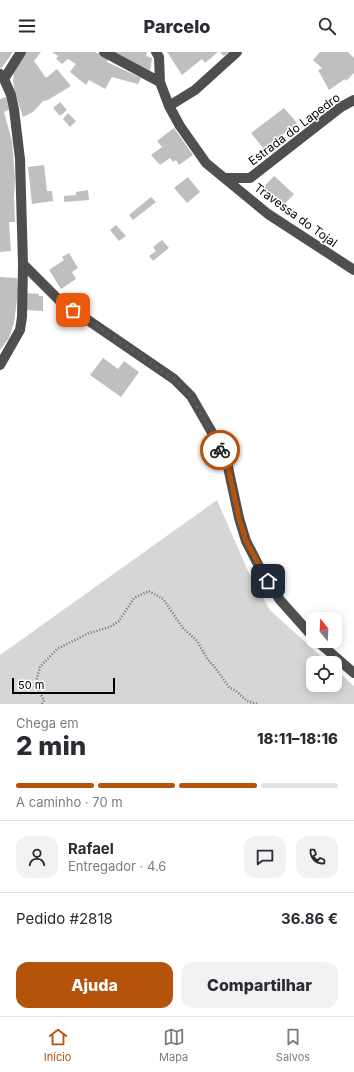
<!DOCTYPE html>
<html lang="pt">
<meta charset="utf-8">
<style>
body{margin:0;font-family:Inter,sans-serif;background:#f2f2f3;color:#2b2b33;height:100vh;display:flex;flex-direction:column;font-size:15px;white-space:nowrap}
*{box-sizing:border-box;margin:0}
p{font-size:13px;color:#7c7c81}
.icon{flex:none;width:22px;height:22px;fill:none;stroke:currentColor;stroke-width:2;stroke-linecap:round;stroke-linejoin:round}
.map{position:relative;height:652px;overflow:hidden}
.sheet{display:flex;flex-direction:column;background:#fff;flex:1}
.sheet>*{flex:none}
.needle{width:26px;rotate:342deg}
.buttons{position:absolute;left:306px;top:560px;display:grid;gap:8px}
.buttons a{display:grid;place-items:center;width:36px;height:36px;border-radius:8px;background:#fff;box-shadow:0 2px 10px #0003;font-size:20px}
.scale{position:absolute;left:12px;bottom:10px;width:103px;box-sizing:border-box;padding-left:4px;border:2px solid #000;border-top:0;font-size:11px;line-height:14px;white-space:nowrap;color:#000;-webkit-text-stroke:3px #fff;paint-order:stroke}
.pin{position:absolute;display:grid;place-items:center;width:34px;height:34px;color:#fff;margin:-17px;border-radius:8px;box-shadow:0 2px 6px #0006}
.courier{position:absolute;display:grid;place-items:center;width:40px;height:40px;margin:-20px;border:3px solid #b45309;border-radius:50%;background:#fff;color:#222;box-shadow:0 1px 5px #0007}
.summary em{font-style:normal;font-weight:800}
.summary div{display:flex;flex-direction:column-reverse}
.summary{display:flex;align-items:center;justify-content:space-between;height:68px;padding:0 16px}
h1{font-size:26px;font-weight:800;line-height:30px}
.bar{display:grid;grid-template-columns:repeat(4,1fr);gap:6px 4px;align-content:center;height:48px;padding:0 16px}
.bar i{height:5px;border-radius:3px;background:#e1e1e2}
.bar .current{background:#b45309}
.bar p{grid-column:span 4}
.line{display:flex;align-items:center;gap:10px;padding:0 16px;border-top:1px solid #e1e1e2}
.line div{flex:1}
.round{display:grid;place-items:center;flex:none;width:42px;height:42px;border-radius:12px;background:#f2f2f3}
.button{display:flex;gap:8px;margin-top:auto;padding:8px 16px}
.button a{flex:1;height:46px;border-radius:12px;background:#b45309;color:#fff;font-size:16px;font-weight:800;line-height:46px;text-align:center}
.button a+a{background:#f2f2f3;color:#2b2b33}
header{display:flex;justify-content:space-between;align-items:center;height:52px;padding:0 16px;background:#fff;font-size:18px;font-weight:800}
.menu{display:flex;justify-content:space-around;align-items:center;height:56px;border-top:1px solid #e1e1e2;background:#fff;font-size:11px;color:#7c7c81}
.menu a{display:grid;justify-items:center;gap:2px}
.menu .current{color:#b45309}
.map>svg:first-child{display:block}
</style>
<header><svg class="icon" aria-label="menu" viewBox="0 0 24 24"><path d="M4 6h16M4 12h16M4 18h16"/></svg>Parcelo<svg class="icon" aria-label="search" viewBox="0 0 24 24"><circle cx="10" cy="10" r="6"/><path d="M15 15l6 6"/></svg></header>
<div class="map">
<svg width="354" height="652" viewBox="0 0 354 652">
<rect width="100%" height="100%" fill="#fff"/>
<path fill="#d6d6d6" d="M217,448L248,519L270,558L328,611H313V633H335V617L354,634V652H0V603Z"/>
<path fill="#bfbfbf" d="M0,0H13L1,17L0,15Z
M25,0H41L34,9L46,26L57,17L71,34L48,48L43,49L33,60L23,65L14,37L13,29L14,18Z
M52,0H95L108,6L107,10L141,26L138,32L112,25L105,37L89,28L86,33L70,20L76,12L68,7L62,12L56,7L58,4Z
M112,0H147L146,4L152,6L150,19Z
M167,0H218L205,11L202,7L182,23Z
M220,0H229L224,4Z
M320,0H348L354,6V21L346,29L345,27L329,38L318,18L322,16L313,8Z
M6,45L9,58L4,60L12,89L15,126L14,146L15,170H9L11,199L0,200V47Z
M60,50L67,58L60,64L53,56Z
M284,56L297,71L264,97L251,81Z
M68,61L76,69L70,75L63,67Z
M174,76L193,103L179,113L176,108L173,110L170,106L160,113L151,103L162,95L157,89Z
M44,113L47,139H52L53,149L32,152L28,115Z
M274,124L294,142L281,156L261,138Z
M188,125L200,140L187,151L174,136Z
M88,138L89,148L64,150V144L76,143V140Z
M151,145L156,150L133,168L129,163Z
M116,173L126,184L119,189L110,178Z
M162,188L169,196L153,209L149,204L156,199L153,195Z
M69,201L78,216L72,220L76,227L61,237L49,218L64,208L62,205Z
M0,225L17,226L18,240L14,271L9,286L0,298Z
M26,241L39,242V244H43V259L26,258Z
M103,306L118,317L124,309L139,320L121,345L90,323Z"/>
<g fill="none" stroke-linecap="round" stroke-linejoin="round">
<path stroke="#717171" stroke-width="2.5" stroke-dasharray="1 2" stroke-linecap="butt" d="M42,652L44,648L39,639L36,630L40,615L57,597L89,581L110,575L119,569L134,546L149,539L163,547L183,576L197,589L208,608L214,614L229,635L236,639L247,649L257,652"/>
<path stroke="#4f4f4f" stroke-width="10" d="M104,0L160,30
M156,0L159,5L160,30L169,54L180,74L206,111L268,162L354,218
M0,22L4,27L11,43L14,57L20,107L23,212L22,265L20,278L0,313
M4,27L21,0
M169,54L195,38L237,0
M226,126H250L341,55L354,48
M23,212L60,249L174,327L191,344L214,384L228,415L239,466L246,489L262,520L280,548L313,585
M317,589L354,621"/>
</g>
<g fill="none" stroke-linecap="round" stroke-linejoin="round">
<path stroke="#595959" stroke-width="4" stroke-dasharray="0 7.2" d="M73,258L174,327L191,344L214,384L220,398"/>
<path stroke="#b45309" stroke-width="5" d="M220,398L228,415L239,466L246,489L268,529"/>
</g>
<g text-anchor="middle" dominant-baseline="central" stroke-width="3" stroke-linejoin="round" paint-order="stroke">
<g font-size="12" fill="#000" stroke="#fff">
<text transform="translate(294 77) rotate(-37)">Estrada do Lapedro</text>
<text transform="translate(296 163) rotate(36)">Travessa do Tojal</text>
</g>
</g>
</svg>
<div class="buttons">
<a><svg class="needle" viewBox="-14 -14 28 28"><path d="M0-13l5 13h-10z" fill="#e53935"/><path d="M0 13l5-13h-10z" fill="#7c7c81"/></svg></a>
<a><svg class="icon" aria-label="locate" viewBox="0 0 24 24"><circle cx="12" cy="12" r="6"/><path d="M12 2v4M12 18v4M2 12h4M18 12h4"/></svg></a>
</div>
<div class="scale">50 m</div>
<div class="pin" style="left:73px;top:258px;background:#ea580c"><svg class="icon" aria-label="bag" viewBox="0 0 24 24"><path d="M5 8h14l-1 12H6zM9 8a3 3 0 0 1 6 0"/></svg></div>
<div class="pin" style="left:268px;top:529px;background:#1f2937"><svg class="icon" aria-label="home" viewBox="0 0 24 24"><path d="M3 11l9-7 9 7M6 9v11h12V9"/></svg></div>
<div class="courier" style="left:220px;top:398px"><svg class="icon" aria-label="bike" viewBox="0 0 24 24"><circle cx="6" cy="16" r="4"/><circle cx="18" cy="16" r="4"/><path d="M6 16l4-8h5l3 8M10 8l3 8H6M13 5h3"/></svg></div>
</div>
<section class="sheet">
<div class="summary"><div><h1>2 min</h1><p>Chega em</p></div><em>18:11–18:16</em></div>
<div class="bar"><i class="current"></i><i class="current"></i><i class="current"></i><i></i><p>A caminho · 70 m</p></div>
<div class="line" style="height:72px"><a class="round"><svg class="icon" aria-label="person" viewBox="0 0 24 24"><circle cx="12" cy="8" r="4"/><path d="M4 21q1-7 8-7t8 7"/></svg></a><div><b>Rafael</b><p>Entregador · 4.6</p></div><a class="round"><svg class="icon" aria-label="chat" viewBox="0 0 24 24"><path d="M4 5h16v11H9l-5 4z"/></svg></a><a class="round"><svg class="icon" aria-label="phone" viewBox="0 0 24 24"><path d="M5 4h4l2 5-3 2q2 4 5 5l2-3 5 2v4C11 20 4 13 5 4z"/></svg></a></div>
<div class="line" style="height:52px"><div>Pedido #2818</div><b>36.86 €</b></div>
<div class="button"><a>Ajuda</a><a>Compartilhar</a></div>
</section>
<nav class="menu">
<a class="current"><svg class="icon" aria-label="home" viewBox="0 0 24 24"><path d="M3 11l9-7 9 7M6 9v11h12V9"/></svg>Início</a>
<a><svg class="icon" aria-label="map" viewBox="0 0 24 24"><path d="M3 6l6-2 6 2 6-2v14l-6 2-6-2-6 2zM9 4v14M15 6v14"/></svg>Mapa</a>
<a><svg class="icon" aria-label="saved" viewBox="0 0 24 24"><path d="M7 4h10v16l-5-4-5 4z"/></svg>Salvos</a>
</nav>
